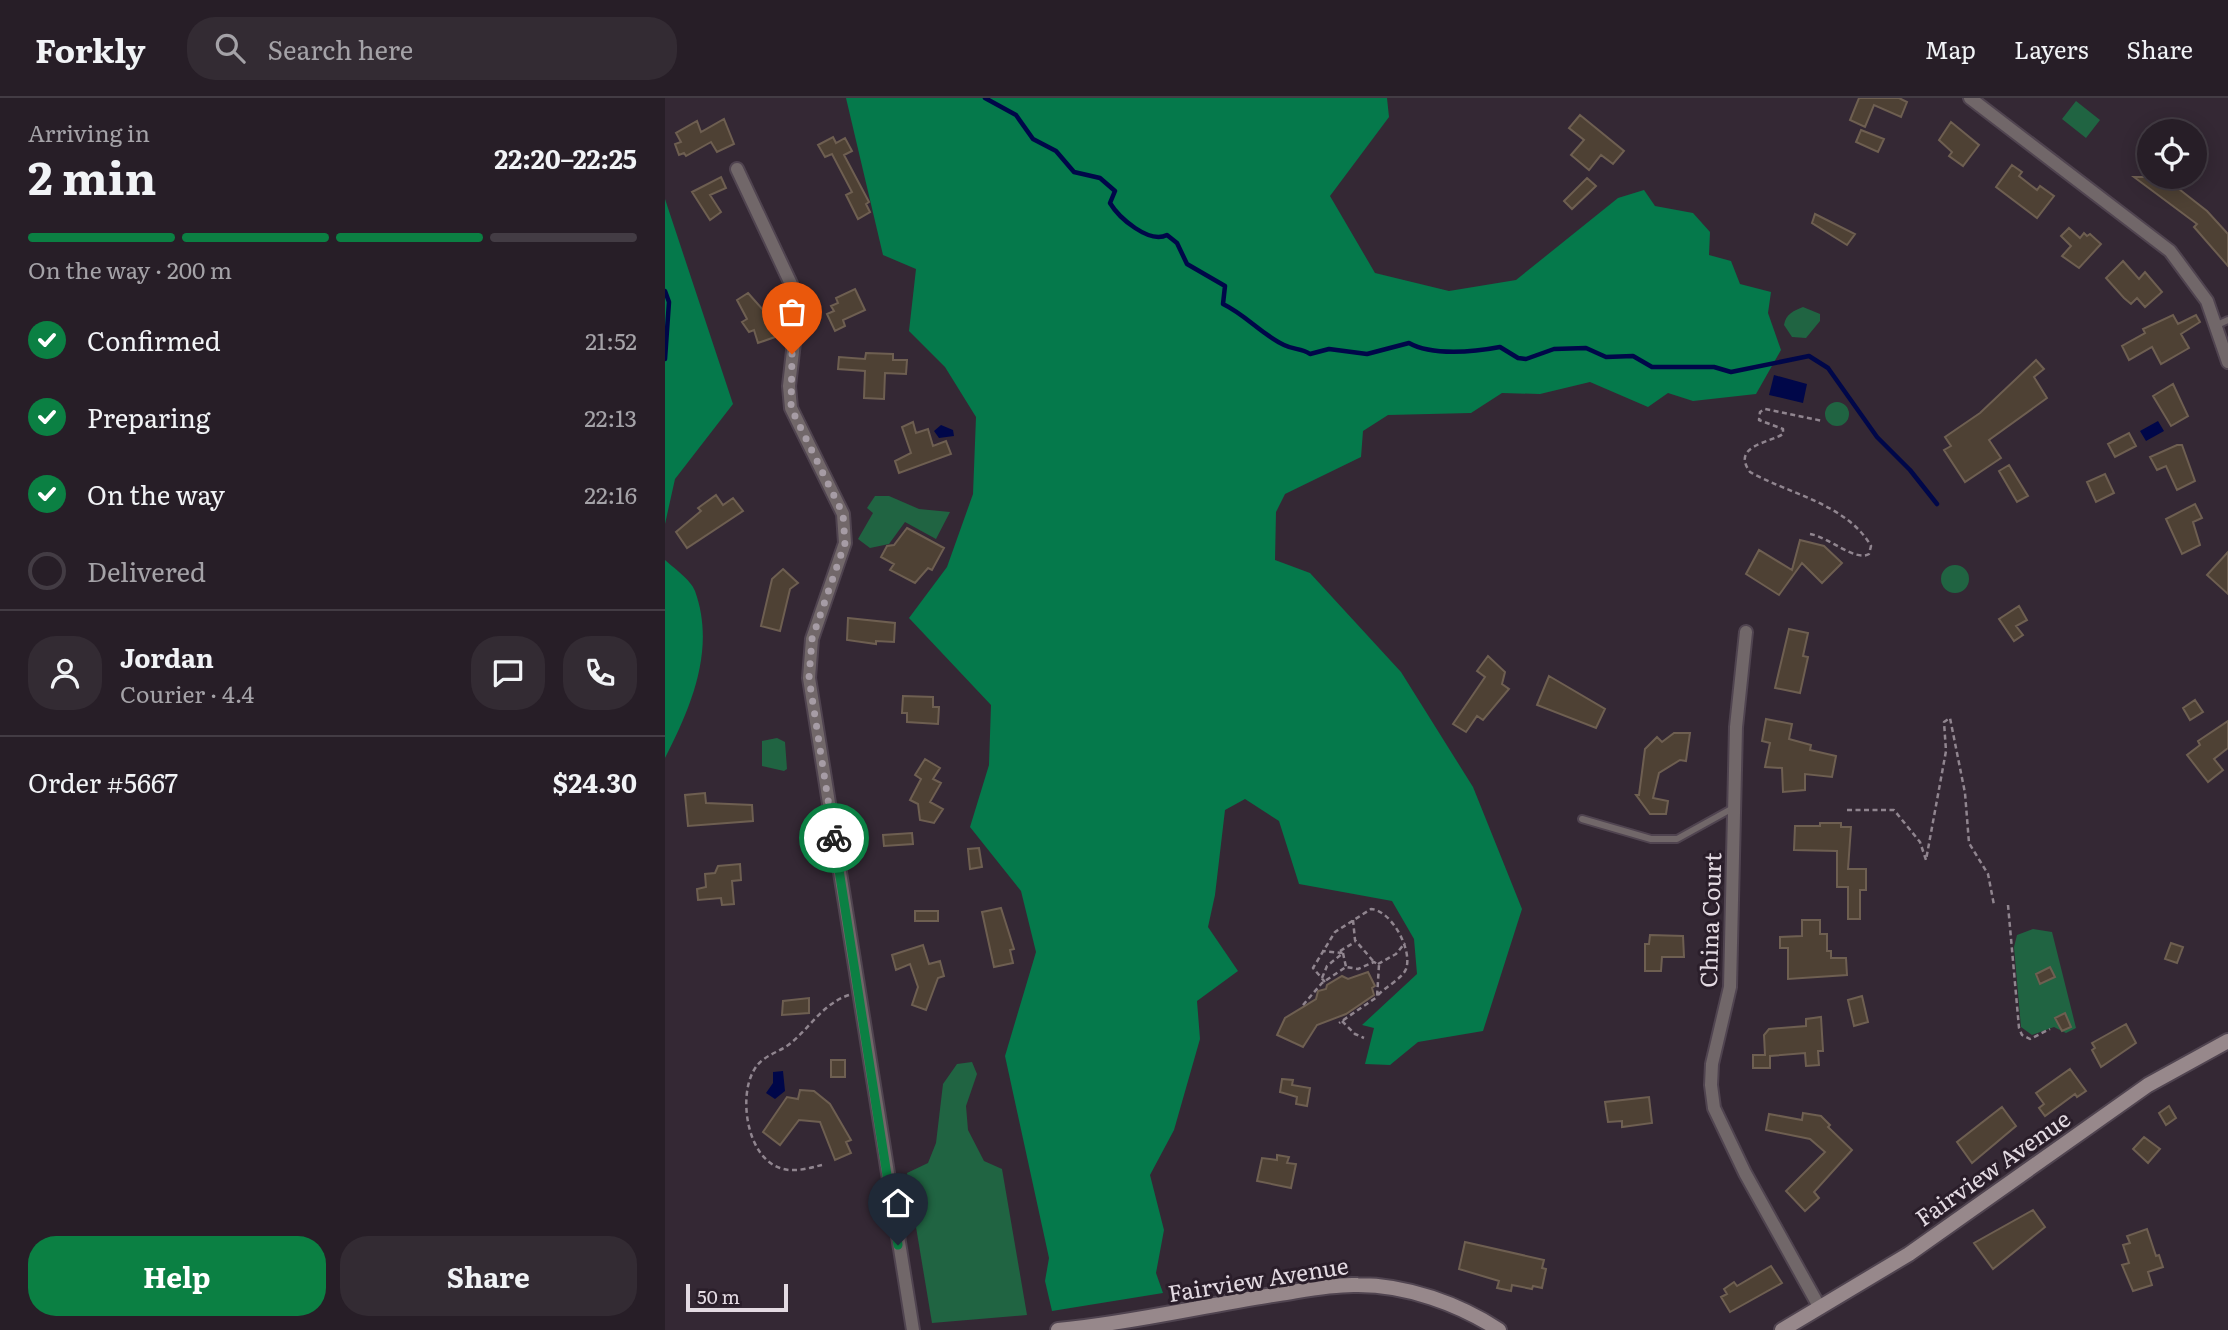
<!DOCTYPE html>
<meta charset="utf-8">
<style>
body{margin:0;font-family:Literata,serif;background:#332b33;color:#f1f3f6;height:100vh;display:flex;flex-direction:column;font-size:26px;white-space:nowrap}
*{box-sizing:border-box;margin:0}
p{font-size:23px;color:#a4a2a7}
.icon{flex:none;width:38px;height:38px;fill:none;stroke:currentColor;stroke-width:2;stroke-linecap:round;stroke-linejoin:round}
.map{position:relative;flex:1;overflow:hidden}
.panel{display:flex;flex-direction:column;background:#271e27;width:665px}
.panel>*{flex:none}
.fabs{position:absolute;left:1472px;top:21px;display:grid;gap:14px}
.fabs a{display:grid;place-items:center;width:70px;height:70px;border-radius:50%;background:#271e27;box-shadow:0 4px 18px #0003,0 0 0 2px #433c44;font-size:35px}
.scale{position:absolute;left:21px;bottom:18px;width:102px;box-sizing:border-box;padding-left:7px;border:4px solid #e3dae2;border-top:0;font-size:19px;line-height:24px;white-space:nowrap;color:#e3dae2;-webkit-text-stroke:5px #2a1e2a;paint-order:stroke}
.pin{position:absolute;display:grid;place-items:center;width:60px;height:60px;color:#fff;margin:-72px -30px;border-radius:50% 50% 50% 0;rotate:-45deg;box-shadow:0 0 7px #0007}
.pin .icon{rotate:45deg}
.courier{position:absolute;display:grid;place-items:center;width:70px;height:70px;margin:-35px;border:5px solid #0b8043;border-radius:50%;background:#fff;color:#222;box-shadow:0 2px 9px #0007}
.summary em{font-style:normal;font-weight:700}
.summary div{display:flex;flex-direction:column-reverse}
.summary{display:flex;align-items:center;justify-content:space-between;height:119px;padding:0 28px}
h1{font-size:46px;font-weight:700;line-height:52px}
.bar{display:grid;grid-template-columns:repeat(4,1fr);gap:10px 7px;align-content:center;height:84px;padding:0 28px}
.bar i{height:9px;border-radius:5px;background:#433c44}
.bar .current{background:#0b8043}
.bar p{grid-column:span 4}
.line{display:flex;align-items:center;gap:18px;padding:0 28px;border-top:2px solid #433c44}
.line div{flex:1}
.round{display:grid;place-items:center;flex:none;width:74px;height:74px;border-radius:28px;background:#332b33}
ol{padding:0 28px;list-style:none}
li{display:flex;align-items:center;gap:21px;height:77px}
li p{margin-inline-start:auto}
li .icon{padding:7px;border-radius:50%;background:#0b8043;color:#fff;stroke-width:4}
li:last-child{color:#a4a2a7}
li i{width:38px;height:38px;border:4px solid #433c44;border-radius:50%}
.cta{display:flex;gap:14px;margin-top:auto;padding:14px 28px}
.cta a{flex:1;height:80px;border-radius:28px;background:#0b8043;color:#fff;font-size:28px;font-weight:700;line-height:80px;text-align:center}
.cta a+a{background:#332b33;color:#f1f3f6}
header{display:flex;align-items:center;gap:42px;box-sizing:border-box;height:98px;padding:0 35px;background:#271e27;border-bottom:2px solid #433c44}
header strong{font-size:33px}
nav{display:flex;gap:38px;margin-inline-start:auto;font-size:24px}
.search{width:490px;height:63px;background:#332b33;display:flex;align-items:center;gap:18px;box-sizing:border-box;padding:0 24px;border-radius:28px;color:#a4a2a7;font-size:26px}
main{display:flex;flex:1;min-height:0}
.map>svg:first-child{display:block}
</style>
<header>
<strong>Forkly</strong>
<div class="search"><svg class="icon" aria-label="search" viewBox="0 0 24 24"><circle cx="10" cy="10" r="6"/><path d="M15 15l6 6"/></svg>Search here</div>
<nav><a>Map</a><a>Layers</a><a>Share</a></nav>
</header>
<main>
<section class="panel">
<div class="summary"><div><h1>2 min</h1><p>Arriving in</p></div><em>22:20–22:25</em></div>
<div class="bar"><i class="current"></i><i class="current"></i><i class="current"></i><i></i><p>On the way · 200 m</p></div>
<ol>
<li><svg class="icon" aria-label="check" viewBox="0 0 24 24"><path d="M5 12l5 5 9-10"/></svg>Confirmed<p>21:52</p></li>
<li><svg class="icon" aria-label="check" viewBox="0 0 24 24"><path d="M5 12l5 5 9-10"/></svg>Preparing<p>22:13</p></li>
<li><svg class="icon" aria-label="check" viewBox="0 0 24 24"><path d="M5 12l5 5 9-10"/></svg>On the way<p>22:16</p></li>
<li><i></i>Delivered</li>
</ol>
<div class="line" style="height:126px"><a class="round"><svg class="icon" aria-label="person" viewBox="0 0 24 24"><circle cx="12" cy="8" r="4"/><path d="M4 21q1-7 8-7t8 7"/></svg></a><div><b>Jordan</b><p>Courier · 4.4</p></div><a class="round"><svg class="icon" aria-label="chat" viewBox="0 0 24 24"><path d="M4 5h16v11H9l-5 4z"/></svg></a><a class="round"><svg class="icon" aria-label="phone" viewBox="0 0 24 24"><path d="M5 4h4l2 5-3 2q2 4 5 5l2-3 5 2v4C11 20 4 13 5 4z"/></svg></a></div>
<div class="line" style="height:91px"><div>Order #5667</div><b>$24.30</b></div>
<div class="cta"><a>Help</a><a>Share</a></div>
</section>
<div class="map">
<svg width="1563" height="1232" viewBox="0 0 1563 1232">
<rect width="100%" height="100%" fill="#342834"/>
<path fill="#206442" d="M1411,3L1435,22L1421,40L1397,21Z
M1138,209L1155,216V223L1141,240L1127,239L1119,227C1121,216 1128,213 1138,209Z
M1160 316a12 12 0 1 1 24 0a12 12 0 1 1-24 0Z
M210,398H224L254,411L285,414L271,441L240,424L224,446L205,450L193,441L208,415L202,410Z
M1276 481a14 14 0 1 1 28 0a14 14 0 1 1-28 0Z
M112,640L120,644L122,671L119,673L97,668V643Z
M1368,831L1387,834L1411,930L1401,935L1389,929L1367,937L1356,929L1349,849L1352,837Z
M307,964L312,976L301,1008L303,1032L319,1063L337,1071L362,1217L267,1225L242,1075L263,1065L271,1045L278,986L292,966Z"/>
<path fill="#05794b" d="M181,0H722L724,19L665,98L710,175L784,193L851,182L953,100L979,92L990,108L1028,115L1045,134L1044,157L1066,163L1075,186L1106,194L1103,215L1116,252L1091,296L1028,303L1003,295L983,309L925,284L875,296L837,295L806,315L723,317L698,333L696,359L620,396L611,414L610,462L645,475L736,574L808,689L857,811L818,933L753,944L725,967L700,966L709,930L697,927L752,876L749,841L727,803L634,786L614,723L580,701L560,712L550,797L543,829L573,873L532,903L535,941L509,1032L485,1077L499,1132L491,1175L498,1195L387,1213L380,1183L384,1160L340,958L371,854L356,793L305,729L324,667L326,607L244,520L282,469L308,396L311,319L280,269L244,233L251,171L218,157Z
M0,101L68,306L10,381L0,426Z
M0,462C9,470 26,482 30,493C51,551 26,609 0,660Z"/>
<path fill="#000749" d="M1109,277L1142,286L1138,305L1104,297Z
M1493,323L1499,333L1481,343L1475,333Z
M276,327L288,332L289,338L274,340L269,333Z
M118,973L120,993L110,1001L101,995L108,985V974Z"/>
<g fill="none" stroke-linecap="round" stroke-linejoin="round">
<path stroke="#000749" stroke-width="4.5" d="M320,0L351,17L368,41L391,53L409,74L435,80L450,93L445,105C454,120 484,146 502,137L512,145L522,166L560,188L558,206C581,217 596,236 619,247C629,252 636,250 645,256L664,251L702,256L744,245C767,258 809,254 835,249L853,260L861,261L889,251L921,250L941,259L968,258L987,269H1049L1066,274L1144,258L1163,270L1212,339L1245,372L1272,406
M0,193L4,204L0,261"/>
</g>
<path fill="#4e4134" stroke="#6e5f51" stroke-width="2" d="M1194,0H1234L1242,4L1236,19L1209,7L1200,29L1185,22Z
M915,17L959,53L948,66L936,57L924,72L906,57L919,42L904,30Z
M59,21L69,46L52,54L46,44L21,58L19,55L14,57L10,46L16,44L11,35L32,23L36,34Z
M1286,24L1314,47L1298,68L1284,58L1287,54L1274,42Z
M1196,32L1219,41L1213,54L1191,44Z
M168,39L171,45L180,40L187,53L179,57L204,104L201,106L205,114L193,121L181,97L187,94L167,56L160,59L153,47Z
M1347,67L1357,74L1354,78L1372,92L1375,88L1389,98L1372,120L1331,89Z
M56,79L61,90L45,97L56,114L45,122L27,94Z
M1469,79H1510L1505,84L1542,113L1563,136V168L1529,129L1532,126Z
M922,80L931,88L907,111L899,103Z
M1150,116L1190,136L1182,147L1147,125Z
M1404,130L1415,140L1419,135L1422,138L1425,136L1436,146L1414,170L1397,158L1406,148L1396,138Z
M1458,163L1474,181L1480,174L1497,194L1480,209L1472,200L1466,206L1459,200L1441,180Z
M190,191L200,212L178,222L180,228L170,233L162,216L169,213L166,208L173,205L171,200Z
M83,195L106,221L110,239L93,245L89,232L84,234L77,224L82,221L72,202Z
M1508,217L1513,226L1531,217L1535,224L1516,236L1524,250L1496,266L1487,249L1464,262L1457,248L1480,235L1478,231Z
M201,255L228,256V262H242L241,276L220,275L219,301L199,300L200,273L173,271L174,259L200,261Z
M1371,262L1379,271L1369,279L1382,300L1324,342L1336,360L1300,384L1279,352L1286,348L1280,339L1315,315Z
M1508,286L1523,318L1506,328L1488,298Z
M248,324L251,335L263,331L268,348L281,343L286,356L234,375L230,363L246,355L237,329Z
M1464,335L1471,348L1450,359L1443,346Z
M1512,347H1517L1530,383L1512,392L1501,368L1492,372L1485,359Z
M1344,367L1363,398L1352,404L1334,373Z
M1440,376L1449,395L1431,404L1422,384Z
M51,397L58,407L68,400L78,413L22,450L11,434L36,413L33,410Z
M1530,406L1537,420L1528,424L1535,447L1517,456L1501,421Z
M242,430L279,450L267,472L263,470L250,485L225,472L229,466L216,459L222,448L229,447Z
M1135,442L1159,448L1177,465L1157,485L1137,465L1114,497L1081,476L1094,452L1127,472Z
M1563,454V496L1542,477Z
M118,471L133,485L125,491L115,533L96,528L107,481Z
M1354,508L1362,522L1351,528L1358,537L1349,543L1334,521Z
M183,520L230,525L229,544L211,543V546L182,542Z
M1124,531L1143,535L1138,558L1143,559L1135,595L1110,590Z
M823,558L840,574L837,586L844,591L818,622L812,618L801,634L788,626L820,579L812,573Z
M884,578L940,611L931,630L872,607Z
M238,598L268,599V609H274L273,626L242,624V615H237Z
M1530,602L1538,614L1525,622L1518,610Z
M1101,621L1127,626L1124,641L1146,647L1145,652L1171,658L1167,679L1140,676V692L1118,694L1117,670L1100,669L1105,645L1097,643Z
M1563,623V650L1549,661L1558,672L1543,684L1522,657L1535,647L1533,643Z
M1009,635H1025L1021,663L1015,662L994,675L988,700L1003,703L1001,716H985L971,697H974L980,651L992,639L997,644Z
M260,661L275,670L268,681L276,685L265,704L278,711L269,725L255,722L253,706L245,702L256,681L250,677Z
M40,695L41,705L87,707L88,723L23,728L20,697Z
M1155,725H1176V729H1186L1183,771H1201V792H1195V821H1183V789H1172V753L1129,752L1130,728H1155Z
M247,735L248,746L219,748L218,737Z
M314,750L317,769L305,771L303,751Z
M75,766L76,782L67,783L69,806L57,807L56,800L33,802L32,791L41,789L40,776L50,775L53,768Z
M336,810L349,851L345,852L348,865L329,869L317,814Z
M250,813H273V823H250Z
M1137,822H1155V836H1162V853H1166V860H1181L1182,877L1123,881V850H1115V839L1137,838Z
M985,837L1018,838L1019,859H997L996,873H980V846H984Z
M1506,845L1518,849L1512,865L1500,861Z
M258,847L264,866L275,863L279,878L273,880L261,912L247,907L253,889L245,866L231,872L227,857Z
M1385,869L1390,879L1375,886L1371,876Z
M703,874L710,888L707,890L709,897L681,916L652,927L638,949L612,937L620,920L651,901L653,893L661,891L662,887L677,878L683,881Z
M1197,898L1203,924L1189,928L1183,902Z
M144,900V915L117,917L118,903Z
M1400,915L1406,929L1397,933L1390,920Z
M1156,919L1158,953H1153L1154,967L1141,968L1140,955L1105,958V970H1088V957H1100L1099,937L1104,931L1141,928V921Z
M1461,926L1471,945L1436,969L1427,952L1430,950L1427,945Z
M166,962H180V979H166Z
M1405,971L1421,993L1412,999L1410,996L1380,1018L1374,1010L1379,1006L1371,995Z
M617,981L628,982L627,987L645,990L642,1008L631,1006L632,999L615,994Z
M135,992L149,993L165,1006L186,1042L181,1044L186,1055L170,1062L155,1024L134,1022L115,1047L98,1034L122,999L133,1001Z
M984,999L987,1025L957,1029V1023L943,1024L940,1004Z
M1504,1008L1511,1020L1501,1027L1494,1015Z
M1337,1009L1351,1028L1307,1065L1292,1044Z
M1138,1015L1156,1018L1165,1027L1163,1029L1187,1052L1149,1094L1154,1100L1140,1113L1121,1093L1160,1054L1145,1041L1101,1032L1104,1016L1137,1022Z
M1479,1039L1495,1051L1483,1065L1468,1051Z
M612,1057L624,1059L622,1065L631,1066L626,1090L592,1083L597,1060L612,1062Z
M1368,1112L1380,1129L1328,1171L1309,1145Z
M1482,1131L1491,1158L1494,1157L1498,1169L1483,1174L1487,1187L1468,1193L1457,1167L1464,1165L1458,1147L1465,1145L1462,1138Z
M800,1144L879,1162L877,1170L881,1171L877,1190L868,1188L867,1191L847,1187L846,1193L832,1190L834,1183L794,1171Z
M1106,1168L1117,1185L1065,1214L1056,1199L1062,1196L1059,1191L1069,1184L1072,1188Z"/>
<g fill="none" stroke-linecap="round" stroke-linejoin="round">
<defs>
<path id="service" d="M1552,227L1563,222
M917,721L986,741H1012L1068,710"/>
<path id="minor" d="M1305,0L1505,153L1542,203L1563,264
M72,71L126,186L132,218L124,288L126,310L178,416L180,445L147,541L144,580L248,1232
M1081,534L1071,629L1065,889L1047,966L1046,987L1049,1010L1080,1075L1155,1210"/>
<path id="secondary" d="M393,1232C467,1225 540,1207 614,1196C640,1192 667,1186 693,1187C742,1187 794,1206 834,1232
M1117,1232L1244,1156L1483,987L1563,943"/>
</defs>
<use href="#service" stroke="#504450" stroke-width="10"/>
<use href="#minor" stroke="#504450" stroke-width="16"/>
<use href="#secondary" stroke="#504450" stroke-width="18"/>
<path stroke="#90858f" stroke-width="2.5" stroke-dasharray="5 3.5" stroke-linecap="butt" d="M1145,436C1164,439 1190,464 1204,456L1206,448C1182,406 1124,396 1085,374C1066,348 1104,345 1118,336V331L1094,322L1095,314L1100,311L1158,323
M1182,712H1229L1255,744L1261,762L1281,653L1279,624L1285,620L1300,695L1304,745L1323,776L1329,807
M1343,807L1354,930L1357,937L1365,941L1385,931
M688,822L690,842L709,864
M675,853L690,844
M678,855L681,869
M713,866L731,856L740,845
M657,880L662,868L678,855L657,853
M660,884L648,870L670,834L706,811C726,812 748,852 741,871C737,881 720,889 713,897
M638,907L657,885L681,869L693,871L709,864L714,867L712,899L674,925
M677,923L690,936L699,940
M157,1067C144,1070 129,1075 115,1070C82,1059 73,999 89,972C98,956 115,955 127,944C146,928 159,905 184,897"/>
<use href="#service" stroke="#716769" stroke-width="6"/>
<use href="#minor" stroke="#716769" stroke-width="12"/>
<use href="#secondary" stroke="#97888b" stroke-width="14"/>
</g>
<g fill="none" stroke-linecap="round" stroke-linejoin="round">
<path stroke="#a69ca5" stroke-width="7" stroke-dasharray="0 12.6" d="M127,256L126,310L178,416L180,445L147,541L144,580L169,740"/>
<path stroke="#0b8043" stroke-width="9" d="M169,740L233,1147"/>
</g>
<g text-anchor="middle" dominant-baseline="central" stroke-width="6" stroke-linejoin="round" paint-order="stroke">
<g font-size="23" fill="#e3dae2" stroke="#2a1e2a">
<text transform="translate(1044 822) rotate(-88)">China Court</text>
<text transform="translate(1327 1069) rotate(-35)">Fairview Avenue</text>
<text transform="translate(593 1180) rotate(-9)">Fairview Avenue</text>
</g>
</g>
</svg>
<div class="fabs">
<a><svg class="icon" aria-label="locate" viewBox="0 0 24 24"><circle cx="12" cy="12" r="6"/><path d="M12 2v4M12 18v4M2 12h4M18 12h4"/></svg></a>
</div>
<div class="scale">50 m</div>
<div class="pin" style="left:127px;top:256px;background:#ea580c"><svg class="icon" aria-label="bag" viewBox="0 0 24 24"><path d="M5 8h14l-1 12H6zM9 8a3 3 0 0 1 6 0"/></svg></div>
<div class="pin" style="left:233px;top:1147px;background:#1f2937"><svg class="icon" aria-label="home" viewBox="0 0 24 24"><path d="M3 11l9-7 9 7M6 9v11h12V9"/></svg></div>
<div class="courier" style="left:169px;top:740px"><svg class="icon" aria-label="bike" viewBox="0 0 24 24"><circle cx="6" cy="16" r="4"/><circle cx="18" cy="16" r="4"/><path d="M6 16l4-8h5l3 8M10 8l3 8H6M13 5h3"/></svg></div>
</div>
</main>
